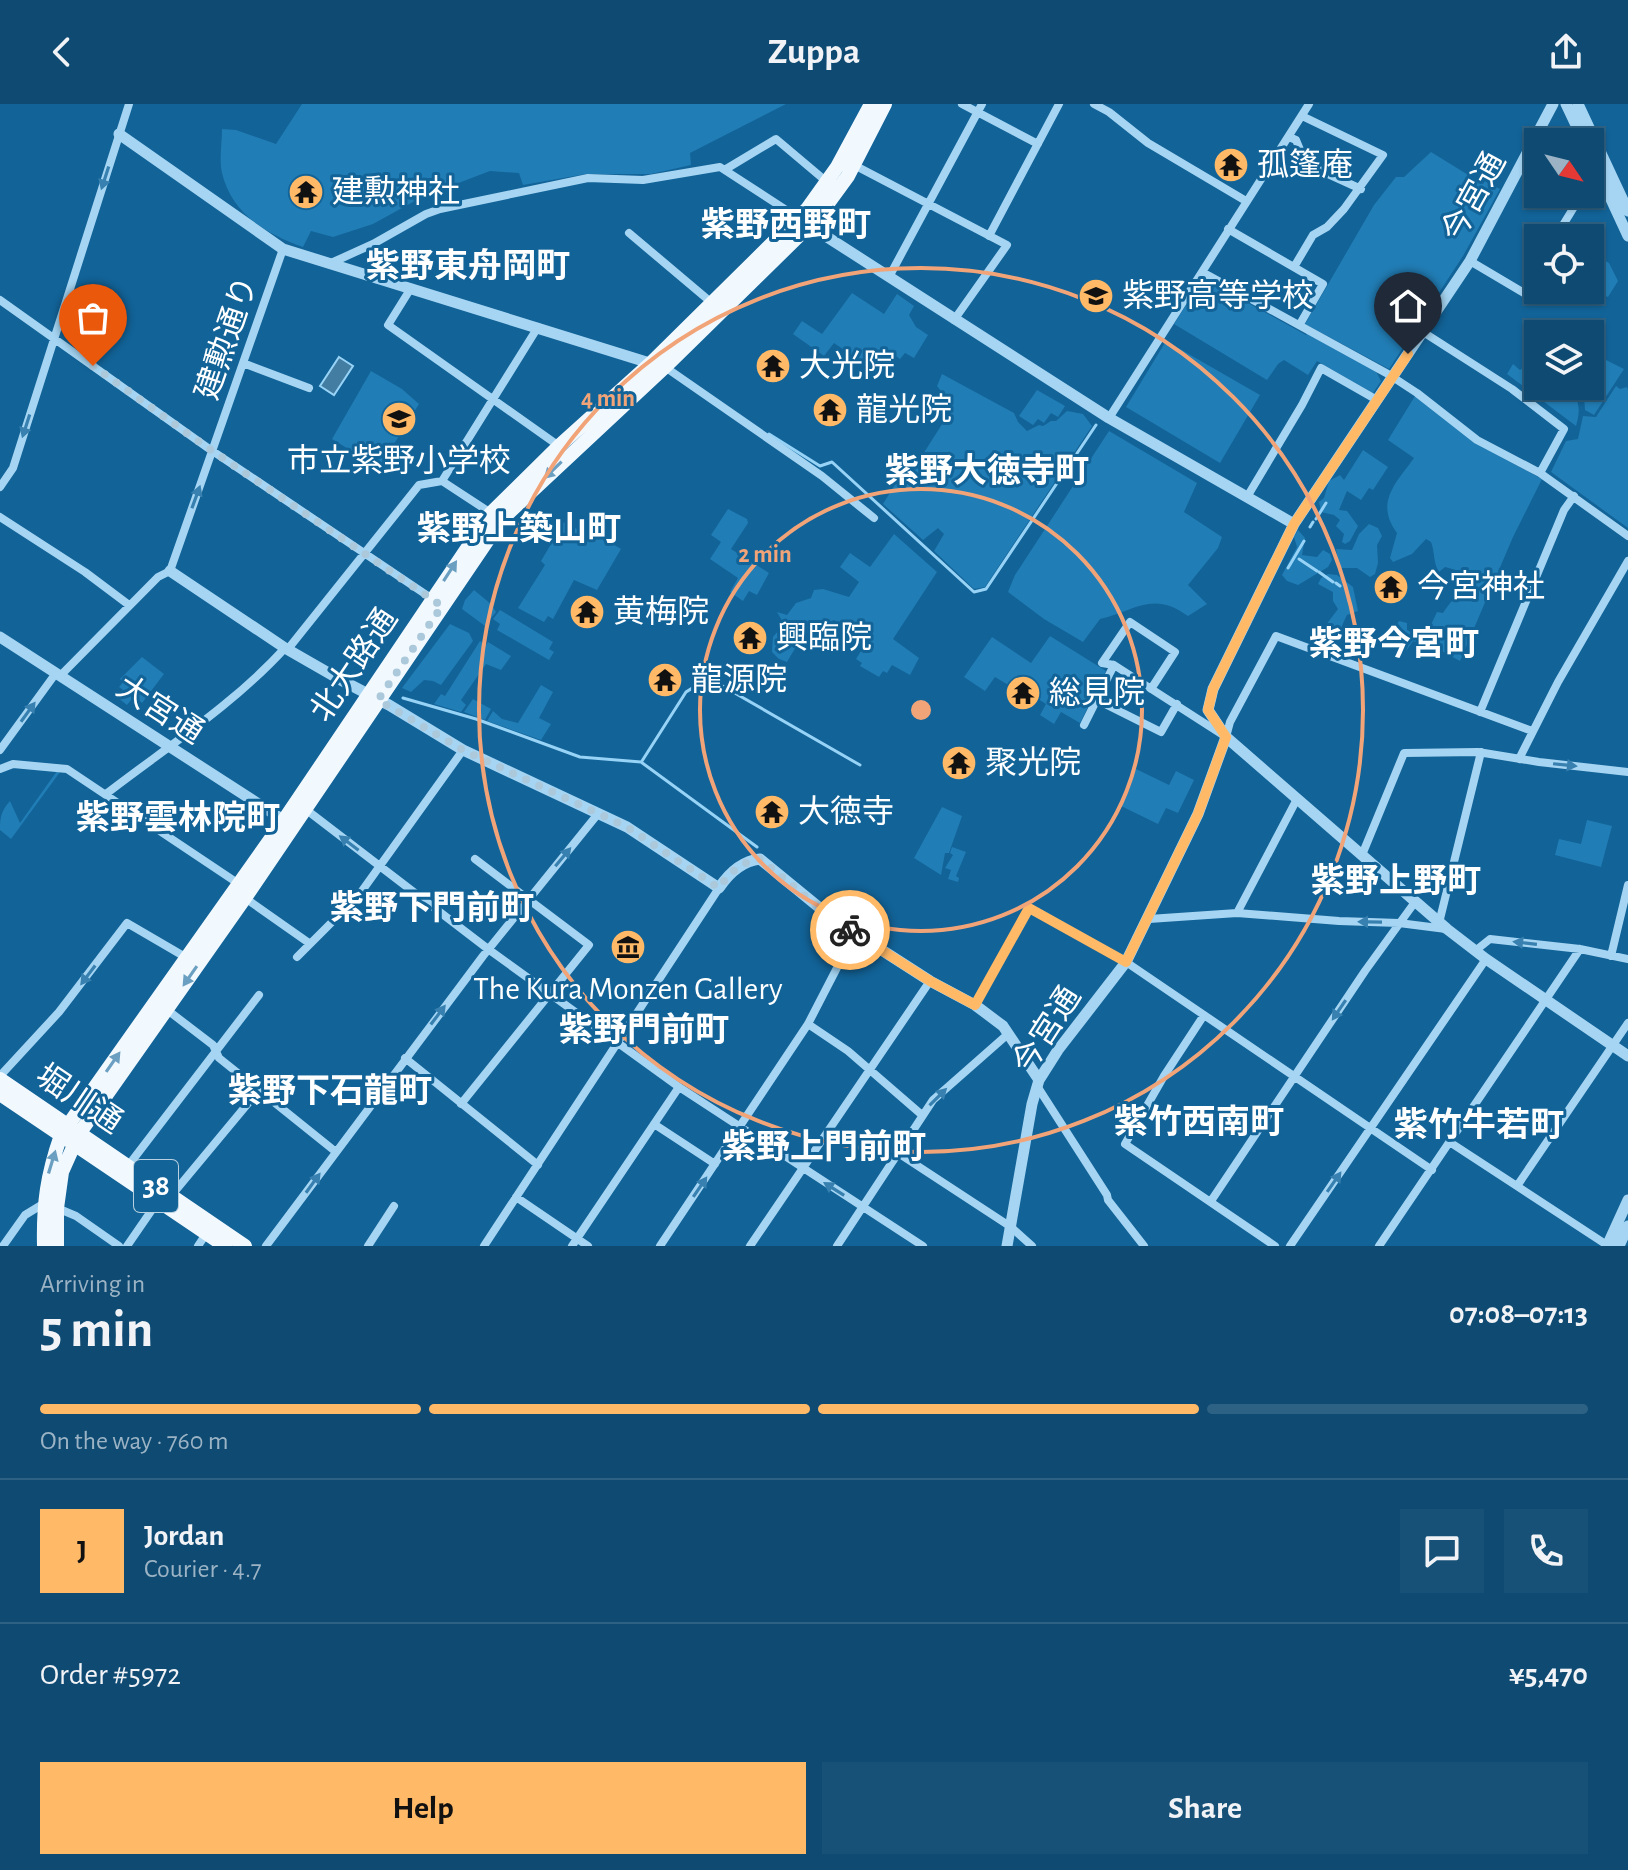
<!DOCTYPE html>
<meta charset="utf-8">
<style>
body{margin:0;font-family:"Alegreya Sans","Noto Sans JP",sans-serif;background:#175177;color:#f1f3f6;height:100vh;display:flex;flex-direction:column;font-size:30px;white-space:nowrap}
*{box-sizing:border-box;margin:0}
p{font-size:26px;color:#9bb3c4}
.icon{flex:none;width:44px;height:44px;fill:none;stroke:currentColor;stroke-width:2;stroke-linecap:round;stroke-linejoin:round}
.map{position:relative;height:1142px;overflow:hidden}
.sheet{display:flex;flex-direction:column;background:#0e4a72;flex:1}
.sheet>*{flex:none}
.needle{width:52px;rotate:125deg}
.buttons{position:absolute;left:1524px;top:24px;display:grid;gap:16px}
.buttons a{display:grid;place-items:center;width:80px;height:80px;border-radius:0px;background:#0e4a72;box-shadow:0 2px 6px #0004,0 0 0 2px #2e6284;font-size:40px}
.pin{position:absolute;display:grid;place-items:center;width:68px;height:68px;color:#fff;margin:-82px -34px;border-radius:50% 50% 50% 0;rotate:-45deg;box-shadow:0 0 8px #0007}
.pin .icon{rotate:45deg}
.courier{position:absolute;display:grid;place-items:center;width:80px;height:80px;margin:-40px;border:6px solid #ffb967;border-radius:50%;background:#fff;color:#222;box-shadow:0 2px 10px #0007}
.head em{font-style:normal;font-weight:600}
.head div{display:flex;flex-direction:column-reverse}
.head{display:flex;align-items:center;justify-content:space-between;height:136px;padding:0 40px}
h1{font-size:52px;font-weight:600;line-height:60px}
.bar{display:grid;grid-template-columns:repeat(4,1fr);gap:12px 8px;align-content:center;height:96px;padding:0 40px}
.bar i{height:10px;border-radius:6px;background:#2e6284}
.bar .current{background:#ffb967}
.bar p{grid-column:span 4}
.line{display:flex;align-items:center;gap:20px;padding:0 40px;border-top:2px solid #2e6284}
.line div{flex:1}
.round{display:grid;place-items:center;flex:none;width:84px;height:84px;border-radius:0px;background:#175177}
.button{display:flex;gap:16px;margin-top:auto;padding:16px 40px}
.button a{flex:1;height:92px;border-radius:0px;background:#ffb967;color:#111;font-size:32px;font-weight:600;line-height:92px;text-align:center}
.button a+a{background:#175177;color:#f1f3f6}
header{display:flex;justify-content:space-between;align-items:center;height:104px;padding:0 40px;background:#0e4a72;font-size:36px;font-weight:600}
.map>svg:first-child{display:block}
</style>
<header><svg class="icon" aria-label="back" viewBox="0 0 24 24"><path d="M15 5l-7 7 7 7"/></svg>Zuppa<svg class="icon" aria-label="share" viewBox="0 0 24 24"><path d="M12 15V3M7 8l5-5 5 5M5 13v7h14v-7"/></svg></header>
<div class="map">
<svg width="1628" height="1142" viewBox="0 0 1628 1142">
<rect width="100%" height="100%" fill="#126398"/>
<path fill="#217db5" d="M302,0H786L690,49L691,61L651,70H586L523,81L519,69L490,67L422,93L373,120L333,133L311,127L303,143C262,129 231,107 222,69C219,56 222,39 222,25L236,26L276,40Z
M1431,48L1483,80L1485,77L1500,85L1463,152L1389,265L1305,220L1374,101L1396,73H1404Z
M1590,148L1609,159L1618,177L1608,193L1603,191L1598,198L1581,189L1575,198L1566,193L1561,201L1535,184L1538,178V186H1590Z
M1203,174L1306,231L1310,227L1376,267L1381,277L1373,289L1317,257L1308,271L1284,256L1278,260L1267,276L1174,220Z
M852,189L884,210L897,190L914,202L909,211L916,223L928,231L914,254L905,249L900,255L893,250L879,249L869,263L834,239L824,252L793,230L802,217L822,230Z
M1166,237L1260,291L1220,359L1126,303Z
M1598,252L1624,265L1594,311L1585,306L1584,293L1578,282H1590V258L1593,260Z
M1531,259L1538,265V282H1570C1579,297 1581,305 1576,322L1507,270L1513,260L1520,266Z
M371,267L402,285L419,300L379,364L332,335Z
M942,270L1014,309L1018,318L1027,327L1039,321L1043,322L1051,317H1056L1067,307L1083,310L1092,322L985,483L974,485L934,447L944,430L938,424L923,436L883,400L904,366L918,358L953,303L937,282Z
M1616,282L1620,285L1627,283L1628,286V424L1551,368L1566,337L1578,335L1583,312L1596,313Z
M1037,286L1065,302L1058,313L1051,309L1044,319L1038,315L1033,321L1019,312Z
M1415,292L1477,340L1542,375L1513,433L1460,557L1438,545L1413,537L1406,547L1392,538L1393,526L1399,517L1407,519V526L1414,530L1420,524L1427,529L1437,508L1443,509C1452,495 1460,491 1463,473H1459L1456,466L1445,463L1439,468C1433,459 1435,448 1431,438L1426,435L1412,450L1393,458L1390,454L1397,429C1374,398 1397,378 1414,354L1388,336Z
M1109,327L1197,379L1184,408L1222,433L1218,444L1188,481L1207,500L1188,512C1153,486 1134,507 1100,515L1083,538L1044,515L1008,488L1015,471Z
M1363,346L1388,363L1373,386L1369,384L1361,396L1347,387L1339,406L1347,407L1358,422L1350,437L1345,440L1342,438L1344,430L1336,422L1340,416L1334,411L1321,408L1319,398L1324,394L1329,377L1340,371L1344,376Z
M728,405L747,415L748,419L731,445L769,469L757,491L749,487L743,497L730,488L738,474L710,455L721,438L711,431Z
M564,418L582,428L586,424L621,445L597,486L574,476L553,515L548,512L544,518L518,504L545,461L541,457Z
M1369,420L1378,424L1382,432L1377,441L1378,459L1375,470L1370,473L1357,464H1339L1336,445L1352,446L1359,430Z
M1298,426L1305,434L1302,451L1317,453L1323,446L1330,450L1332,456L1328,463L1298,481L1287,477L1282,471L1297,443L1294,433Z
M894,430L937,468L893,535L919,554L910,571L892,561L887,569L883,567L879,573L860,562L862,559L856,555L864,542L857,538L859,533L834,516L803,531L787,558L779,555L772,548L773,533L784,520L777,508L787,511L796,499L811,494L814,486L823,485L849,493L859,478L840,463L850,449L870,463Z
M1328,470L1337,471L1353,483L1358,507L1347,511C1341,522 1339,533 1332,545H1323L1317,540L1316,534L1338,505L1333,497V488L1318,480L1321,474Z
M474,486L491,500L496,508L485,522L462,505L465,496Z
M500,506L553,538L549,545L554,548L549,556L497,526L500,520L493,515Z
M450,520L469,529L473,537L441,581L433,577L424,576L411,588L402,584Z
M1050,532L1106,567L1080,619L1061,608L1054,620L1040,611L1046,600L1017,582L1015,585L995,573L985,587L964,573L992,533L1031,559Z
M480,537L486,541L488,538L511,552L501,566L486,560L461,596L466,601L461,608L434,600L441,590L445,592Z
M142,553L164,570L142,599L134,592L127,601L117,593L123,586L119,583L123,578L120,575Z
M541,581L553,588L539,614L551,620L541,636L487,617L493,607L502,615L518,619Z
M473,595L491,605L485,616L464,608Z
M1136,665L1169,681L1176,667L1194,676L1178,709L1166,704L1158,720L1119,701Z
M57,667L60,668L11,735L0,726C0,713 1,707 10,697L20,719Z
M942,703L962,712L949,749H945L941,771L914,754Z
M1587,716L1612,722L1601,763L1555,751L1559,735L1581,740Z
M952,743L966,748L956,772L959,774L958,778L948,775L951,766L945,764L953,751L950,749Z"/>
<path fill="#437da2" stroke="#97d3f6" stroke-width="2" d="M339,253L353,262L334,291L320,282Z"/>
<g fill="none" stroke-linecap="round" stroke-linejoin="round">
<path stroke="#97d3f6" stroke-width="3" d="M769,330L820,362L832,358L974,488L986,485L1096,321
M1316,415L1326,399
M1310,423L1313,418
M1299,455L1317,467
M1288,464L1304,437
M1319,468L1333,478
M1336,479L1340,482
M403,594L476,615L580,653L641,658L757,743
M642,657L686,588C696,581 707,577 719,580L860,661"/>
<path stroke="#a5d5f3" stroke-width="8" d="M962,0L1038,40
M1094,0L1109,8L1148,39L1246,97
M1289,33L1296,36L1306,60L1361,85
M854,61L1007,141L954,216
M726,65L776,35L827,78
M1590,86L1608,78
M1228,125L1323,180L1300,220
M629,129L712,199
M989,132L1059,0
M1555,134L1582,90
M1470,157L1524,189L1538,165
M331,159L373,140L426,110L440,105L588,74L643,76L720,63L800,115
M1294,163L1313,131L1327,123L1344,105L1383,51L1302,12
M1202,168L1388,270L1417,289L1477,336L1540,369L1628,432
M889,173L982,0
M411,184L388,221L559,342
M0,196L208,344L434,496
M1423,228L1512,285L1564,325L1540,369
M243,259L309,284
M665,263L822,372L874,414
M1109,314L1309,0
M442,377L491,409
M0,383L13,364L129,0
M1247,393L1302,301L1321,264L1377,296
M0,413L85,468L129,501
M288,545L419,381L442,377L538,223
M60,572L158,473L170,467L283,145
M1151,585L1175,548L1130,518L1102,559L1114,561L1226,633L1230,618L1276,532L1532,627
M1097,596L1161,628L1177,600
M1480,608L1564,406L1574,392
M1084,621L1114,561
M0,646L56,569
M1519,655L1558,578L1628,457
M0,665L13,660L67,665L239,780
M106,690C167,643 233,601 285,544
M304,704L488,845L679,983L923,1142
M1362,751L1404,649L1478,648L1539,658L1628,668
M245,794L309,839
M1237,809L1297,695
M1149,815L1237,809L1339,817L1399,819L1446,825
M1439,819L1481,648
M1475,847L1490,835L1580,845L1628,855
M1611,852L1628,781
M297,853L359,791L463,646
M975,901L1029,804L1126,858L1432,1066
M166,905L213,941L219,954L336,1048
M1204,911L1164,972L1125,1040L1275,1142
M808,920L848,947L922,1011
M405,954L538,1061
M0,972L59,908L127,819L187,854
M1037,982L1107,1091L1108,1096L1144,1142
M461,1000L589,841L475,755
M654,1020L715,1060
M1451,1039L1607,1141L1612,1140
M898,1049L1011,1123L1032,1142
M128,1062L259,891
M1517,1082L1628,919
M516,1093L588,1142
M1211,1097L1365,867L1415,798
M57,1104L76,1112L119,1142
M3,1142L25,1111L43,1100
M127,1142L158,1097L171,1092L259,986
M198,1142L206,1130
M266,1142L483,852L597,711
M368,1142L394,1102
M484,1142L719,784
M572,1142L679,983
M660,1142L808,920L855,829
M750,1142L930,877
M837,1142L933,996L1008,930
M1290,1142L1486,855
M1379,1142L1580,845"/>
<path stroke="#a5d5f3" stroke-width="11" d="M1553,0L1470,157L1294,420L1213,585L1208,606L1226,633L1447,825L1486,855L1628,952
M1566,0L1584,38
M1578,0L1628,107
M119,30L283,145L656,261
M1590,50L1628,132
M810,122L1109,314L1294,420
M170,467L285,544L339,575L389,601L463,646L627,723L719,784C729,769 742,757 760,755L832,814L930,877L975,901L1003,922L1039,976
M0,533L288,719
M1007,1142L1032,1000L1039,976L1058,946L1126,858L1198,710L1226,633
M1607,1142L1628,1096
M1619,1142L1628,1122"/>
<path stroke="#f1f9ff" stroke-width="14" d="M0,975L245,1142
M0,990L225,1142
M44,1142C43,1100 47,1071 61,1031L284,716L491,409L559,342L651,259L807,105L837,63L871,0
M57,1142V1104L62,1068L79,1030L245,794L502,415L665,263L818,113L848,72L885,0"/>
</g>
<defs><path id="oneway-solid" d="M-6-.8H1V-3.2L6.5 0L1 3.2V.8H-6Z" transform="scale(2)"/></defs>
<g fill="#3780af">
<use href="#oneway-solid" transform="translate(105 74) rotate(108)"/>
<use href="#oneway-solid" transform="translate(26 322) rotate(108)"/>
<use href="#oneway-solid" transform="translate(196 393) rotate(-70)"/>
<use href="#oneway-solid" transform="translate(28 608) rotate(-54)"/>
<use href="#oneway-solid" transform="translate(1565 661) rotate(6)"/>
<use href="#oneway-solid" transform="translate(349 739) rotate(-143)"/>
<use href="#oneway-solid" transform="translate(563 753) rotate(-50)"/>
<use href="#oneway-solid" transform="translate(1370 818) rotate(-179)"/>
<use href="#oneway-solid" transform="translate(1525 839) rotate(-173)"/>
<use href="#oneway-solid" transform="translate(88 871) rotate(127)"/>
<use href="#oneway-solid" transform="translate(1339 906) rotate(124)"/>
<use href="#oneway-solid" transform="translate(438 911) rotate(-53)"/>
<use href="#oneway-solid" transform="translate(938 993) rotate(-45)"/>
<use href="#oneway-solid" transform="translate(1334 1078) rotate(-55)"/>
<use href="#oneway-solid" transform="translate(313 1079) rotate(-54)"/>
<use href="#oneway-solid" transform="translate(700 1083) rotate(-56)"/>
<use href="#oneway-solid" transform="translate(834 1085) rotate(-148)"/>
</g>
<g fill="#6b9fc1">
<use href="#oneway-solid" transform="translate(553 366) rotate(136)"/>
<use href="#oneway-solid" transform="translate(450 467) rotate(-57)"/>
<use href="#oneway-solid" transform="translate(190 872) rotate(125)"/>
<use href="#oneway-solid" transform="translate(113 958) rotate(-55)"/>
<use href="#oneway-solid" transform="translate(52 1058) rotate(-73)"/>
</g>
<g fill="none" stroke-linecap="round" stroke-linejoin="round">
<path stroke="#acc8db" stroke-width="8" stroke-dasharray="0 14.4" d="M93,262L208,344L442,502L378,596L463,646L627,723L719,784C729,769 742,757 760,755L832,814L850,826"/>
<path stroke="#ffb967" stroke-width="10" d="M850,826L930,877L975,901L1029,804L1126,858L1198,710L1226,633L1208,606L1213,585L1294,420L1408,250"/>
</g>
<g fill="none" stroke="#f2a479" stroke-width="4">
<circle cx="921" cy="606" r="221"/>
<circle cx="921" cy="606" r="442"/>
</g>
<defs>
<symbol id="temple-disc" viewBox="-11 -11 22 22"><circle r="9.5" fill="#ffb967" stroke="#126398"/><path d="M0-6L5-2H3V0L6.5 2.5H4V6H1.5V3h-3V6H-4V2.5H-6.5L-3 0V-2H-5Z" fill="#111"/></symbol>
<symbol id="school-disc" viewBox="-11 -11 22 22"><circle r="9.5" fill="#ffb967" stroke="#126398"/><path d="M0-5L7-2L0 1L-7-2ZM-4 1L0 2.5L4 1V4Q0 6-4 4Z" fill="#111"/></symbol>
<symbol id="museum-disc" viewBox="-11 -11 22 22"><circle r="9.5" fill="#ffb967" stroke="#126398"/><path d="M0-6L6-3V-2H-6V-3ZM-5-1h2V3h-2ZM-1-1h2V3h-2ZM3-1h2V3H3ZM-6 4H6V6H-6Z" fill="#111"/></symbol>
</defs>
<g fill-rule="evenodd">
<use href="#temple-disc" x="1211" y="41" width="40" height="40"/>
<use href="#temple-disc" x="286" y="68" width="40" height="40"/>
<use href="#school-disc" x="1076" y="172" width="40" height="40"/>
<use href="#temple-disc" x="753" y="242" width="40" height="40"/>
<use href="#temple-disc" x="810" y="286" width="40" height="40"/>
<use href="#school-disc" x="379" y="295" width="40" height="40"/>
<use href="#temple-disc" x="1371" y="463" width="40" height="40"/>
<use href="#temple-disc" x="567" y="488" width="40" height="40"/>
<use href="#temple-disc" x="730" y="514" width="40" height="40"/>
<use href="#temple-disc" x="645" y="556" width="40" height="40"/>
<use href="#temple-disc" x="1003" y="569" width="40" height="40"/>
<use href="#temple-disc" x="939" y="639" width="40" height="40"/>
<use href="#temple-disc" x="752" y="688" width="40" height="40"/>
<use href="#museum-disc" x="608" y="823" width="40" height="40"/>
</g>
<g text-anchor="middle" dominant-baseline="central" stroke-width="6" stroke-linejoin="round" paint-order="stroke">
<rect fill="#126398" stroke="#b8d0e0" stroke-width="2" x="134" y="1056" width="44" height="52" rx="6"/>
<g font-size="30" font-weight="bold" fill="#fff">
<text x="156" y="1082">38</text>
</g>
<g font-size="32" fill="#fff" stroke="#126398" text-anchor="start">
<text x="1257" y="61">孤篷庵</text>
<text x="332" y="88">建勲神社</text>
<text x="1122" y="192">紫野高等学校</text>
<text x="799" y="262">大光院</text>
<text x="856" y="306">龍光院</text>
<text x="399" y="357" text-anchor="middle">市立紫野小学校</text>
<text x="1417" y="483">今宮神社</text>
<text x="613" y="508">黄梅院</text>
<text x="776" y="534">興臨院</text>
<text x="691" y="576">龍源院</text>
<text x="1049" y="589">総見院</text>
<text x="985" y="659">聚光院</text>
<text x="798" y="708">大徳寺</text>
<text x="628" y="885" text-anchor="middle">The Kura Monzen Gallery</text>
</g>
<g font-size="32" fill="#fff" stroke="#126398">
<text transform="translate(1474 93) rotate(-61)">今宮通</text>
<text transform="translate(227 234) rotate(-71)">建勲通り</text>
<text transform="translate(354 561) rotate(-56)">北大路通</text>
<text transform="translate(160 606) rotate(33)">大宮通</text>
<text transform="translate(1047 926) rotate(-57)">今宮通</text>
<text transform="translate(79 995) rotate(34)">堀川通</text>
</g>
<g font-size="34" font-weight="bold" fill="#fff" stroke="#126398">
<text x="786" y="122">紫野西野町</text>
<text x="468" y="163">紫野東舟岡町</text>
<text x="987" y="368">紫野大徳寺町</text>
<text x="519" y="426">紫野上築山町</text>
<text x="1394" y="541">紫野今宮町</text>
<text x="178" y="715">紫野雲林院町</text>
<text x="1396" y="778">紫野上野町</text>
<text x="432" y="805">紫野下門前町</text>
<text x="644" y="927">紫野門前町</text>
<text x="330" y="988">紫野下石龍町</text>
<text x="1199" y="1019">紫竹西南町</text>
<text x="1479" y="1022">紫竹牛若町</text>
<text x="824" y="1044">紫野上門前町</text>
</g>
</g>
<circle cx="921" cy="606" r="12" fill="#f2a479" stroke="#126398" stroke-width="4"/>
<g font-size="24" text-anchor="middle" font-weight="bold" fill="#f2a479" stroke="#126398" stroke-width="6" stroke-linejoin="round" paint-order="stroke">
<text x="608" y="302">4 min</text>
<text x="765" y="458">2 min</text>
</g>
</svg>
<div class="buttons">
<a><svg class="needle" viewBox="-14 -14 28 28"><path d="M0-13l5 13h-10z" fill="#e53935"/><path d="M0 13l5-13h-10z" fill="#9bb3c4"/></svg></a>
<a><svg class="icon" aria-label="locate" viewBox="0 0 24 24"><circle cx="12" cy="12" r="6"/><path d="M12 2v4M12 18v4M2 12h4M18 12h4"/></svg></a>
<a><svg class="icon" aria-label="layers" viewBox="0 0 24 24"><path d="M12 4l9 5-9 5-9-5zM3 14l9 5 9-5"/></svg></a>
</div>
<div class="pin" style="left:93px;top:262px;background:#ea580c"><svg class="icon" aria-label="bag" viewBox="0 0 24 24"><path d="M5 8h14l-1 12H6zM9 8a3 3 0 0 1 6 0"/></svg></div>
<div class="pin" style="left:1408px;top:250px;background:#1f2937"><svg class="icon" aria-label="home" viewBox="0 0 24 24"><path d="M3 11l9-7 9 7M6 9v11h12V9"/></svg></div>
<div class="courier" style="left:850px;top:826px"><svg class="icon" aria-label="bike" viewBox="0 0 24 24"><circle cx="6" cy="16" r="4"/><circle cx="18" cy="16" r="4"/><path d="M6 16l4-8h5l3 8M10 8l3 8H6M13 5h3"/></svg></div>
</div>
<section class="sheet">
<div class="head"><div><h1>5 min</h1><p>Arriving in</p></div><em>07:08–07:13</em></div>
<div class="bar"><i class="current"></i><i class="current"></i><i class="current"></i><i></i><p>On the way · 760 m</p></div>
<div class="line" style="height:144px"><b class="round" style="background:#ffb967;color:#111">J</b><div><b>Jordan</b><p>Courier · 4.7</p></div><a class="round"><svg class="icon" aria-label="chat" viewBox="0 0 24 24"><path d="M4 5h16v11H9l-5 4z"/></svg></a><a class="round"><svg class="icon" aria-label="phone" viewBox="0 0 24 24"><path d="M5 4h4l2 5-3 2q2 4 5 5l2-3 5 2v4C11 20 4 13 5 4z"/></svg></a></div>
<div class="line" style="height:104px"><div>Order #5972</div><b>¥5,470</b></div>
<div class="button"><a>Help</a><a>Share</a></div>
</section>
